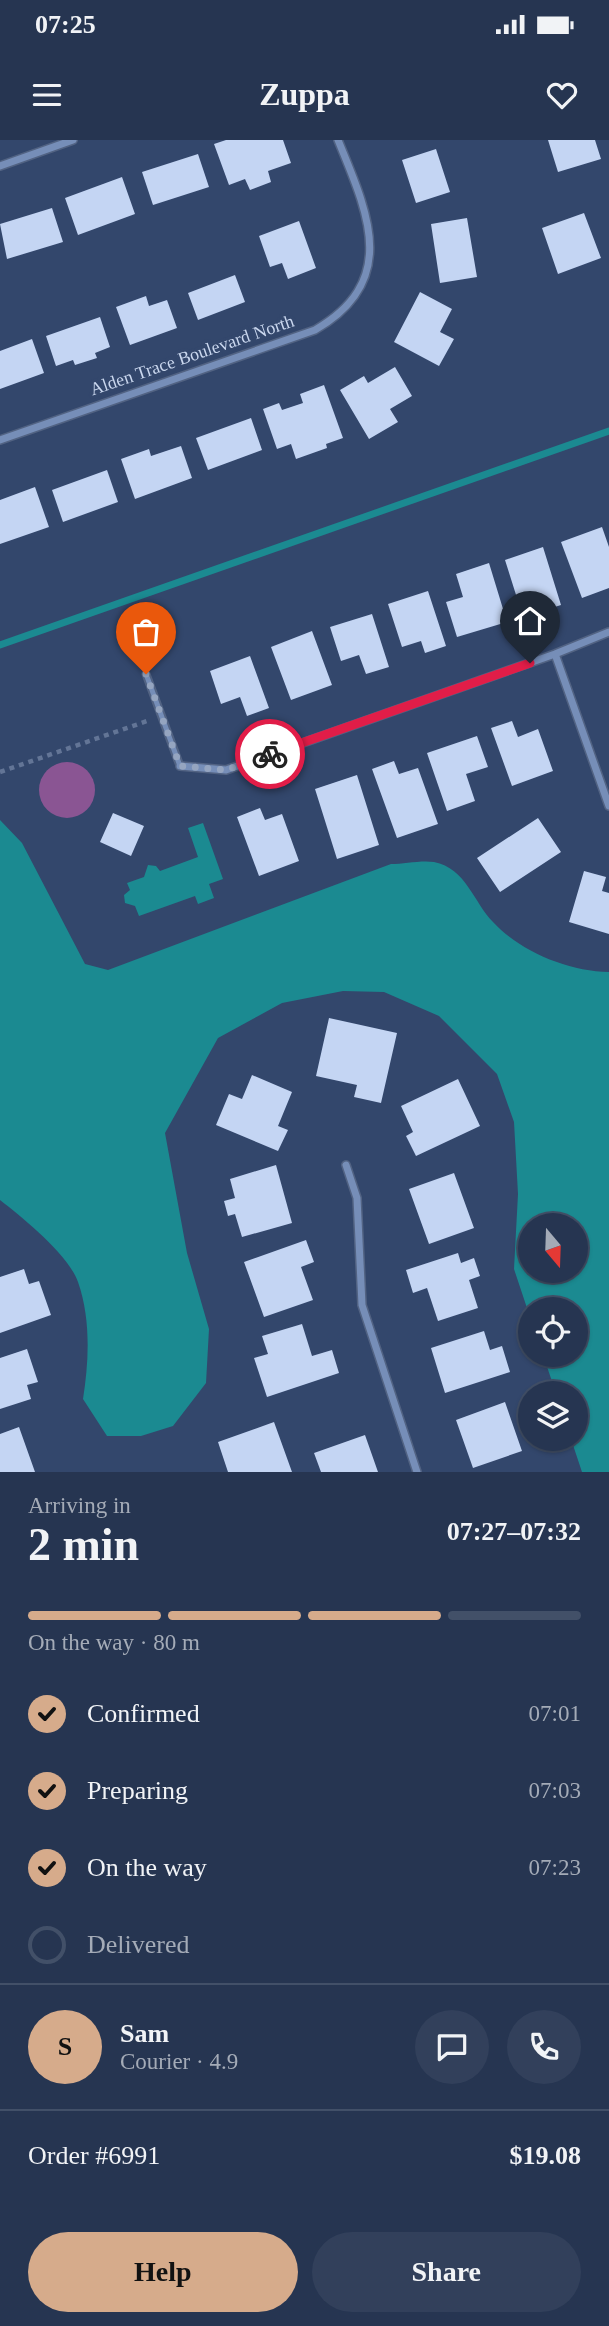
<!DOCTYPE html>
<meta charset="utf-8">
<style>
body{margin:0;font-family:Georgia,serif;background:#32405b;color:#f1f3f6;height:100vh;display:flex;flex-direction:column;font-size:26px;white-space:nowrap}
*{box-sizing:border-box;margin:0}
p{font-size:23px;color:#a4abb7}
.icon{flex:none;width:38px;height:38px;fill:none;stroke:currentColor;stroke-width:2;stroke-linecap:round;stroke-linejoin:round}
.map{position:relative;height:1332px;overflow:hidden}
.drawer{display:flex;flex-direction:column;background:#263551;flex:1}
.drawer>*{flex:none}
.needle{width:46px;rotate:161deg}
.tools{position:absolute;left:518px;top:1073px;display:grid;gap:14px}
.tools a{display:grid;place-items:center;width:70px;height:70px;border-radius:50%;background:#263551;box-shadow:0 2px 5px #0004,0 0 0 2px #425068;font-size:35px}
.pin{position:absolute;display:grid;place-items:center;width:60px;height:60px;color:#fff;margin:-72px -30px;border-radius:50% 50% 50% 0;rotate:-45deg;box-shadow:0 0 7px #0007}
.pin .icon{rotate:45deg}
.courier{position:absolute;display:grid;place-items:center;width:70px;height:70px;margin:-35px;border:5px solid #e11d48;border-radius:50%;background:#fff;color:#222;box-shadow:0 2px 9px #0007}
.summary em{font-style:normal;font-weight:700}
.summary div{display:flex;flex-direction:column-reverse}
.summary{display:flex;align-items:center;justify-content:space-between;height:119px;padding:0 28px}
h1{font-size:46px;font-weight:700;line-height:52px}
.bar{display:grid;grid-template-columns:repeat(4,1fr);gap:10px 7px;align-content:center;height:84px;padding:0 28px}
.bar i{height:9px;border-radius:5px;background:#425068}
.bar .on{background:#d6ab8b}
.bar p{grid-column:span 4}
.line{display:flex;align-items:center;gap:18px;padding:0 28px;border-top:2px solid #425068}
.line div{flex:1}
.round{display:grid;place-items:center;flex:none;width:74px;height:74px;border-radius:37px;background:#32405b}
ol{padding:0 28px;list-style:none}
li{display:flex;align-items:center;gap:21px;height:77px}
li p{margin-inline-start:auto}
li .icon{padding:7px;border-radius:50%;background:#d6ab8b;color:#111;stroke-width:4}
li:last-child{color:#a4abb7}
li i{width:38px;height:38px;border:4px solid #425068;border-radius:50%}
.primary-button{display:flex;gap:14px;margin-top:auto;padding:14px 28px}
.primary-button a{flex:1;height:80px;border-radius:42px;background:#d6ab8b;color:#111;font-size:28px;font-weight:700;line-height:80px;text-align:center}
.primary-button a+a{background:#32405b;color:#f1f3f6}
.status{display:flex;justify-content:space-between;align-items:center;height:49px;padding:0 35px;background:#263551;direction:ltr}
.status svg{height:19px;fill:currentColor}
header{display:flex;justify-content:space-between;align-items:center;height:91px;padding:0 28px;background:#263551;font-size:32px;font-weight:700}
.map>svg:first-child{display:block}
</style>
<div class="status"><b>07:25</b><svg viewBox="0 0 49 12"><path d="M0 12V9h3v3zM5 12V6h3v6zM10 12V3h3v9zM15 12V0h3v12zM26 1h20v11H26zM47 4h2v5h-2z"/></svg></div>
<header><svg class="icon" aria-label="menu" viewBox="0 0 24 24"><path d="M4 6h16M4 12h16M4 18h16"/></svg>Zuppa<svg class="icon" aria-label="heart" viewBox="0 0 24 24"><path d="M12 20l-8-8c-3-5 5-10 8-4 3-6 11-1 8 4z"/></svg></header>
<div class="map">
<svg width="609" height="1332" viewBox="0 0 609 1332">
<rect width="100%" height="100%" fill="#33476c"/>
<path fill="#8a5593" d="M39 650a28 28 0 1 1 56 0a28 28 0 1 1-56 0Z"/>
<path fill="#1b8a91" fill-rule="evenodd" d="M0,680L22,703L85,824L108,830L391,724C404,724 421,720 434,722C466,728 474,763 493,782C521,812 568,831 609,832V1332H582L571,1299L576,1298V1253H556L543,1215L576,1214V1169H530V1177L514,1129L518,1054L514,982L497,934L439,876L384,852L343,851L282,863L218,898L165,993L187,1113L209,1189L206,1243L173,1286L141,1296H107L83,1259C89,1221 91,1179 78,1142C68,1114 23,1078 0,1060ZM530,1085H576V1130H530Z
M203,683L223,739L209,744L214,758L198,764L195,756L139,776L135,766L125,763L124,755L130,750L127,743L144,737L148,725L156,726L160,731L198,717L188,688Z"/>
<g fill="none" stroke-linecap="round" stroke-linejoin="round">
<path stroke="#1b8a91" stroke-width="7" d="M0,505L609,291"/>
</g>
<path fill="#c4d5f3" d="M226,0H283L291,23L268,31L271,42L250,50L245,39L229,45L214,4Z
M548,0H595L601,19L558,32Z
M436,9L450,52L416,63L402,20Z
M198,14L209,47L153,65L142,32Z
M122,37L135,74L78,95L65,58Z
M52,68L63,102L7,119L0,84Z
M584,73L601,118L558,134L542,88Z
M467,78L477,137L440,143L431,84Z
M299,81L316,128L288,139L282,123L270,127L259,96Z
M235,135L245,162L198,180L188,153Z
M420,152L452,169L440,192L454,199L439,226L394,202Z
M146,156L149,166L167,160L177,188L130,205L116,167Z
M100,177L110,207L95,213L97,218L75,225L73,220L56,226L46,196Z
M32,199L44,233L0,249V211Z
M395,227L412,256L390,269L398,282L369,299L340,250L364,236L368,243Z
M324,245L343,298L326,304L327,308L296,319L291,304L277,309L263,269L279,263L282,270L303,263L300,254Z
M251,278L262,310L208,330L196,298Z
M181,306L192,338L135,359L121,319L149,309L151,316Z
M107,330L118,362L63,382L52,350Z
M35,347L49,387L0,404V360Z
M602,387L609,407V448L582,458L561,402Z
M543,407L561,465L523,477L505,420Z
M489,423L507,482L457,497L446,462L463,457L456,434Z
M428,451L446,506L425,513L421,501L402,507L388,464Z
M372,474L389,527L366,534L359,515L341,521L330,487Z
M312,491L332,545L291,560L271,507Z
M250,516L269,568L247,576L240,557L221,564L210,531Z
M512,581L518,597L538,589L553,631L512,646L491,588Z
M477,596L488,627L466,634L475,661L447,671L427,613Z
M394,621L399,634L418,628L438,684L397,698L372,629Z
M357,635L379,705L337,719L315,649Z
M260,668L265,680L282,674L299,721L259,736L237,677Z
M113,673L144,686L131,716L100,702Z
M538,678L561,712L500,752L477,718Z
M584,731L606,737L602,751L609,753V794L569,782Z
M329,878L397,893L381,963L354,957L357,945L316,936Z
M252,935L292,952L278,986L288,990L278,1011L216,985L229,954L242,959Z
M458,939L480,986L416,1016L406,996L413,992L401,966Z
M276,1025L292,1083L242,1097L235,1074L228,1076L224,1061L235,1058L230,1039Z
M454,1033L474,1088L429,1104L409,1049Z
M306,1100L314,1122L301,1127L313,1160L264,1177L244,1122Z
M458,1113L461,1123L474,1118L480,1136L469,1140L478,1168L438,1181L427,1148L413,1153L406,1130Z
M24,1129L29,1144L39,1141L51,1175L0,1193V1137Z
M302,1184L312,1216L332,1210L339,1233L267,1257L254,1218L268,1214L262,1196Z
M484,1191L490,1210L502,1206L510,1232L445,1253L431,1208Z
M27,1209L38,1242L27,1245L31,1259L0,1269V1218Z
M505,1262L522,1311L473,1328L456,1280Z
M274,1282L292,1332H228L218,1302Z
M19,1287L35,1332H0V1294Z
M365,1295L378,1332H321L314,1313Z"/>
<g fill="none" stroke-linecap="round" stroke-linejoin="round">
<defs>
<path id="lane" d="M146,534L180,626"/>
<path id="street" d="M0,26L73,0
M0,300L315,190C400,141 368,73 338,0
M555,514L609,666
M180,626L226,630L555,514L609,492
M346,1025L357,1058L362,1165L417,1332"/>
</defs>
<use href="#lane" stroke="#526383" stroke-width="9"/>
<use href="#street" stroke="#526383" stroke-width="10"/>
<path stroke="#637596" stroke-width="4.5" stroke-dasharray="5 5" stroke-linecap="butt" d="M0,632L150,580"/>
<use href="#lane" stroke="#768eb8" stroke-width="5"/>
<use href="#street" stroke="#768eb8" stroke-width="7"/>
</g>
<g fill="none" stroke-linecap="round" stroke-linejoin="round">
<path stroke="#95a5c0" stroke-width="7" stroke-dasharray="0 12.6" d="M146,534L180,626L226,630L270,614"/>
<path stroke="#e11d48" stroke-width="9" d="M270,614L530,523"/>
</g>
<g text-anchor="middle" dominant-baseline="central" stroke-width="7" stroke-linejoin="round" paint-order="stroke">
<g font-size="18" fill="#cad7ee" stroke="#33476c">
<text transform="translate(192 215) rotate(-19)">Alden Trace Boulevard North</text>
</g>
</g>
</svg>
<div class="tools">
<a><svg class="needle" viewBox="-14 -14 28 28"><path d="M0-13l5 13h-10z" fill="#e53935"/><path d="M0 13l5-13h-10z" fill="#a4abb7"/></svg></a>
<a><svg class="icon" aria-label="locate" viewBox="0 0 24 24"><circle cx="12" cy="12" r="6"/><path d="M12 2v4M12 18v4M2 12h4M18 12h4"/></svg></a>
<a><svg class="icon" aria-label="layers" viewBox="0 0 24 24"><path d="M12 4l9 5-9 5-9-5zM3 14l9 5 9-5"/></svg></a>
</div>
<div class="pin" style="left:146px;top:534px;background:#ea580c"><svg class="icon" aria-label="bag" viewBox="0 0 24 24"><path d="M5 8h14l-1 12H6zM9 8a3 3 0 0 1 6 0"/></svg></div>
<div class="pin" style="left:530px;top:523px;background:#1f2937"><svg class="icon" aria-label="home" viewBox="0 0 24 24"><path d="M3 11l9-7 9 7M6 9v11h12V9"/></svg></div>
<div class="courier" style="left:270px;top:614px"><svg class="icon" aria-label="bike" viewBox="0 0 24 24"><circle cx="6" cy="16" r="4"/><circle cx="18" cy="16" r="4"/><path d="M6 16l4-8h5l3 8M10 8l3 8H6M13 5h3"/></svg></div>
</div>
<section class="drawer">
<div class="summary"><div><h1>2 min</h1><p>Arriving in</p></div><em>07:27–07:32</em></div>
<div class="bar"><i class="on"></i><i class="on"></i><i class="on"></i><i></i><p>On the way · 80 m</p></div>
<ol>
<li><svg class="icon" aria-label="check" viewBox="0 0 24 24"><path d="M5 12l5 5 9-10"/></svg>Confirmed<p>07:01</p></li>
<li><svg class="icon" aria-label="check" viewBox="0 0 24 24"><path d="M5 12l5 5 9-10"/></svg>Preparing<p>07:03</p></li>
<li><svg class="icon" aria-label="check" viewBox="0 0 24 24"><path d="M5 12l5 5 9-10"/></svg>On the way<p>07:23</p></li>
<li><i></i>Delivered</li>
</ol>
<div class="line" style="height:126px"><b class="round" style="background:#d6ab8b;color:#111">S</b><div><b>Sam</b><p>Courier · 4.9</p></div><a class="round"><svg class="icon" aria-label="chat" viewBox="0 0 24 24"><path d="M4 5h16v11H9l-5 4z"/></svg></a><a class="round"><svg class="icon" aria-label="phone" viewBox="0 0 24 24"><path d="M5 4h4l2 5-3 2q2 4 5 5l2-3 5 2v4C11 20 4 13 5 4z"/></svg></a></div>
<div class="line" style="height:91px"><div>Order #6991</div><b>$19.08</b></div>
<div class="primary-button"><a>Help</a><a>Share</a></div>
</section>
